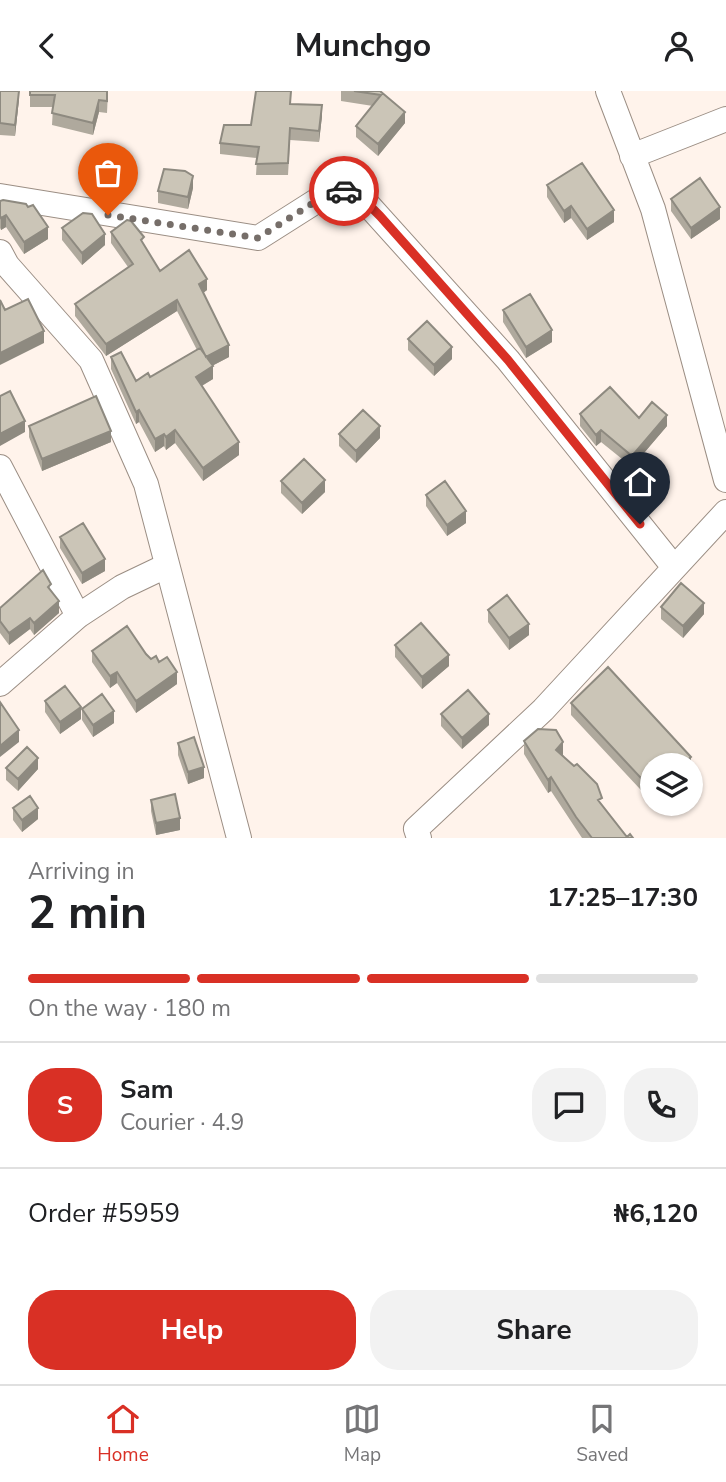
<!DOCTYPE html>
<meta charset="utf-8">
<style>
body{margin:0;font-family:"Nunito Sans",sans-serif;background:#f2f2f2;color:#202124;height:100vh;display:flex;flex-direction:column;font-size:26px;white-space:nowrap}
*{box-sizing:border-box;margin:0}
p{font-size:23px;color:#757577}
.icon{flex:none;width:38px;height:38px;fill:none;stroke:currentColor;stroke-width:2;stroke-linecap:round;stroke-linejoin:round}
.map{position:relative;height:747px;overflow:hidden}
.side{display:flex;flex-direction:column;background:#fff;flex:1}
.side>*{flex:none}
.buttons{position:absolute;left:640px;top:662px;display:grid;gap:14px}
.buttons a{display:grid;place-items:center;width:63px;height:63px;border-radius:50%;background:#fff;box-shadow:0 2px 5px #0004;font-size:35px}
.pin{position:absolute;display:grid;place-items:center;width:60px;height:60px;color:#fff;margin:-72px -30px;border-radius:50% 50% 50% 0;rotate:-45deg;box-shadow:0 0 7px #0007}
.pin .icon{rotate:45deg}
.courier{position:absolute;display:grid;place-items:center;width:70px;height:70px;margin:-35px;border:5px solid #d93025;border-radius:50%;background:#fff;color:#222;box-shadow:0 2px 9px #0007}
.headline em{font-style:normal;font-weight:700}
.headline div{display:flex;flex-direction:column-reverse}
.headline{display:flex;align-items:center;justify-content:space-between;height:119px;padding:0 28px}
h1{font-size:46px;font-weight:700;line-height:52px}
.bar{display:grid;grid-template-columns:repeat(4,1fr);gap:10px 7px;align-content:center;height:84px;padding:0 28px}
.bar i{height:9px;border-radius:5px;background:#e0e0e0}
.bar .selected{background:#d93025}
.bar p{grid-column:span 4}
.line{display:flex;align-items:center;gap:18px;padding:0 28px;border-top:2px solid #e0e0e0}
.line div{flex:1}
.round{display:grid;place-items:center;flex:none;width:74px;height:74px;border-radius:28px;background:#f2f2f2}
.cta{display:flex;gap:14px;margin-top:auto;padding:14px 28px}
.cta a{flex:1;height:80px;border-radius:28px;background:#d93025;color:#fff;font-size:28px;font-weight:700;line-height:80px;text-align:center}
.cta a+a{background:#f2f2f2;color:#202124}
header{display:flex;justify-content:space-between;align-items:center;height:91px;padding:0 28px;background:#fff;font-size:32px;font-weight:700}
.dock{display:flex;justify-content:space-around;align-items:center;height:98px;border-top:2px solid #e0e0e0;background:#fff;font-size:19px;color:#757577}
.dock a{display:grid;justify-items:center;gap:4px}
.dock .selected{color:#d93025}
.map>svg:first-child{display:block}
</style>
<header><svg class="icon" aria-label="back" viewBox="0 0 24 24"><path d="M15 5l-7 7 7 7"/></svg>Munchgo<svg class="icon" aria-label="person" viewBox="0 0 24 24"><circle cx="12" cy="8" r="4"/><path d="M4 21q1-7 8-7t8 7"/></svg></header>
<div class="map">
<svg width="726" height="747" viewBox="0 0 726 747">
<rect width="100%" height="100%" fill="#fff3eb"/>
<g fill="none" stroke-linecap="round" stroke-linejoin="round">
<defs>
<path id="minor" d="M608,0L653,118L726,389
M632,65L726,28
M0,105L258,147L329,102L344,100L361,106L508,269L673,475
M0,161L7,174L91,269L146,393L239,747
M0,376L78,525
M0,593L78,525L122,496L166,475
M419,747L416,738L543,619L726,421"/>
</defs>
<use href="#minor" stroke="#9b8e84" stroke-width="26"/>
<use href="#minor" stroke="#fff" stroke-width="24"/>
</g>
<path fill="#afa99d" d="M0,0L19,8L15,45L0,44Z
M30,0H108L107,22L99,21L93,44L52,34L53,16H30Z
M341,0H380L405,32L378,65L356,46V35L373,15L341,10Z
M291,13L322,25L319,51L290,49L288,84H256L257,67L220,63V52Z
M547,94L614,131L587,149L571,127L564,132L547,106Z
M193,97L188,118L158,112V100Z
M671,108L720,128L691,148L671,120Z
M0,110L48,148L24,163L6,136L1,139L0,137Z
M62,137L105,154L82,174L62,149Z
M111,141L144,154L160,180L207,199L203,202L229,266L212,275L213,288L202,295L239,364L203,390L175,352L166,359L164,355L155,361L139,331L136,333L111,278V266L136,290L150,286L197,259L177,220L106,265L75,225V213L128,176L111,152Z
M503,219L552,251L526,267L503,231Z
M408,248L452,268L434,285L408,259Z
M580,323L639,327L667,335L632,376L601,351L596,355L580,335Z
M29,335L111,351L42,380L29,346Z
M339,343L380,347L356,372L339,355Z
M281,390L325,401L302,423L281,402Z
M426,404L466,432L447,445L426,415Z
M60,446L105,480L82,493L60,457Z
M51,499L59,522L34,544L30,538L9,554L0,542V517Z
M661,516L704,523L683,547L661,528Z
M488,519L529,544L509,559L488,531Z
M395,554L449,575L422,598L395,566Z
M92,560L146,563L151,568L159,571L177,593L136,622L117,592L110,597L92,571Z
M45,610L81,628L60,643L45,621Z
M571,612L691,674H653V712L571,624Z
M82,618L114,632L93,646L82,629Z
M441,623L489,634L462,658L441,635Z
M524,650L563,664L627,746L633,747H582L551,700L548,702L524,663Z
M178,652L204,687L188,693L178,664Z
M6,677L38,678L18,700L6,689Z
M151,709L180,739L156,744L151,720Z
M13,717L38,728L22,741L13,729Z"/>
<path fill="#8e8a80" d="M19,0V8L15,45V34Z
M99,9V21L93,44V32Z
M322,14V25L319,51V40Z
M405,21V32L378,65V53Z
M193,85V97L188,118V106Z
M571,115V127L564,132V120Z
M720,116V128L691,148V137Z
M614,119V131L587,149V138Z
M6,124V136L1,139V127Z
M48,136V148L24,163V151Z
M105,143V154L82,174V162Z
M207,188V199L199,205V193Z
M177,209V220L106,265V253Z
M552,239V251L526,267V256Z
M44,240V252L0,274V262Z
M229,254V266L206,278V266Z
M452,256V268L434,285V274Z
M213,275V288L196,298V286Z
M139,319V331L136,333V321Z
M667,324V335L632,376V365Z
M25,330V341L0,355V343Z
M380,335V347L356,372V360Z
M175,339V352L166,359V346Z
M601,339V351L596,355V344Z
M111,340V351L42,380V368Z
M164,343V355L155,361V348Z
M239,351V364L203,390V377Z
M325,389V401L302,423V412Z
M466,420V432L447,445V434Z
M105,468V480L82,493V482Z
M59,510V522L34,544V532Z
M704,512V523L683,547V535Z
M30,527V538L9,554V542Z
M529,533V544L509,559V547Z
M449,564V575L422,598V586Z
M117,581V592L110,597V585Z
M177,581V593L136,622V610Z
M81,616V628L60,643V631Z
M114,620V632L93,646V634Z
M489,623V634L462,658V647Z
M19,639V651L0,666V655Z
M563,651V664L556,673V659Z
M691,666V674H682Z
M38,667V678L18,700V688Z
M204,676V687L188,693V681Z
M551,686V700L548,702V689Z
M38,717V728L22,741V729Z
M180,727V739L156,744V732Z"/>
<path fill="#cbc5b7" stroke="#8e8a80" stroke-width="2" d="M0,0H19L15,34L0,32Z
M30,0H107V10L99,9L93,32L52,22L55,4H30Z
M256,0H291L290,13L322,14L319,40L290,37L288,72L256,73L259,56L220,52L224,34H251Z
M354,0H380L405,21L378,53L356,35L381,4Z
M582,72L614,119L587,138L571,115L564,120L547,94Z
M164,78L185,80L193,85L188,106L158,100Z
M700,87L720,116L691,137L671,108Z
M3,109L26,113L28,116L33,114L48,136L24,151L6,124L1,127L0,125V110Z
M83,122L92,123L105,143L82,162L62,137Z
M127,129L131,130L144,146L141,149L160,180L189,159L207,188L199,193L229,254L206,266L177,209L106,253L75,213L133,173L111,141Z
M530,203L552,239L526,256L503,219Z
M28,208L44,240L0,262V209L5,219Z
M427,230L452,256L434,274L408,248Z
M200,257L213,275L196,286L239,351L203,377L175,339L166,346L164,343L155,348L139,319L136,321L111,266L121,261L136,290L148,282L150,286Z
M610,296L639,327L652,311L667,324L632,365L601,339L596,344L580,323Z
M10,300L25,330L0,343V305Z
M96,305L111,340L42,368L29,335Z
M363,319L380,335L356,360L339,343Z
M304,368L325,389L302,412L281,390Z
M445,390L466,420L447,434L426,404Z
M83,432L105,468L82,482L60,446Z
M43,479L51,493L48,496L59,510L34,532L30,527L9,542L0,530V517Z
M681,492L704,512L683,535L661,516Z
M507,504L529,533L509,547L488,519Z
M421,532L449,564L422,586L395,554Z
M127,535L146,563L151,568L156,565L159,571L167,566L177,581L136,610L117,581L110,585L92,560Z
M608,576L691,666L682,674H653V700L571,612Z
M65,595L81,616L60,631L45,610Z
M468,599L489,623L462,647L441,623Z
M102,603L114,620L93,634L82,618Z
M0,611L19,639L0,655Z
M538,638L556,639L563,651L556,659L574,675L577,673L597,693L602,707L598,709L627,746L630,743L633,747H592L576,726L551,686L548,689L524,650Z
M194,646L204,676L188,681L178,652Z
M27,656L38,667L18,688L6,677Z
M175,703L180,727L156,732L151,709Z
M30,705L38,717L22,729L13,717Z"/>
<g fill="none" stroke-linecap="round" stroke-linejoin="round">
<path stroke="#766e69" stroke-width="7" stroke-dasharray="0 12.6" d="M108,124L258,147L329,102L344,100"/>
<path stroke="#d93025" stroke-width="9" d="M344,100L361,106L380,125L508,269L640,433"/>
</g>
</svg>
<div class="buttons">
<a><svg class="icon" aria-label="layers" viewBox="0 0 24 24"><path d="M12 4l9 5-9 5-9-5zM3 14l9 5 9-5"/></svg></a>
</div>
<div class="pin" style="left:108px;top:124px;background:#ea580c"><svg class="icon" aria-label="bag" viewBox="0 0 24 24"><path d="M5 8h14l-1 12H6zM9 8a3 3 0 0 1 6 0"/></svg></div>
<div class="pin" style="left:640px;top:433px;background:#1f2937"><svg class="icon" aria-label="home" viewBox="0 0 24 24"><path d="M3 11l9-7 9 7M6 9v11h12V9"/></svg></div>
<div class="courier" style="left:344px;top:100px"><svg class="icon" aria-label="car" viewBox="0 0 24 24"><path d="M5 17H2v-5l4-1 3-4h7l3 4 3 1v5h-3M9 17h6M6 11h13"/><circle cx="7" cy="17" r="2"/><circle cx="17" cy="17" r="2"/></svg></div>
</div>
<section class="side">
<div class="headline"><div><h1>2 min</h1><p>Arriving in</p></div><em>17:25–17:30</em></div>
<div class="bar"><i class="selected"></i><i class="selected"></i><i class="selected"></i><i></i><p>On the way · 180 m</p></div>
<div class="line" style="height:126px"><b class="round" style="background:#d93025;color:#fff">S</b><div><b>Sam</b><p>Courier · 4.9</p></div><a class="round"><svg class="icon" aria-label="chat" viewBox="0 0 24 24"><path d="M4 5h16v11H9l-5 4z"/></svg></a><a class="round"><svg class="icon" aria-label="phone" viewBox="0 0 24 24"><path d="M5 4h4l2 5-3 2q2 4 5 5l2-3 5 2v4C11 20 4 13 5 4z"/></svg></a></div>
<div class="line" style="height:91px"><div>Order #5959</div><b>₦6,120</b></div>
<div class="cta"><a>Help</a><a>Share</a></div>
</section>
<nav class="dock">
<a class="selected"><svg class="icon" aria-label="home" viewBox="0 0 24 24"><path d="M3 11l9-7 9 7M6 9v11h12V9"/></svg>Home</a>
<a><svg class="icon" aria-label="map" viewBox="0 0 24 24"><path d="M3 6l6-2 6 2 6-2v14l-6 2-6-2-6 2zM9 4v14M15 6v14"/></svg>Map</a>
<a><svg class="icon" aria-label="saved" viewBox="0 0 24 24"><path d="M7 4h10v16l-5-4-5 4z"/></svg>Saved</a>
</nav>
